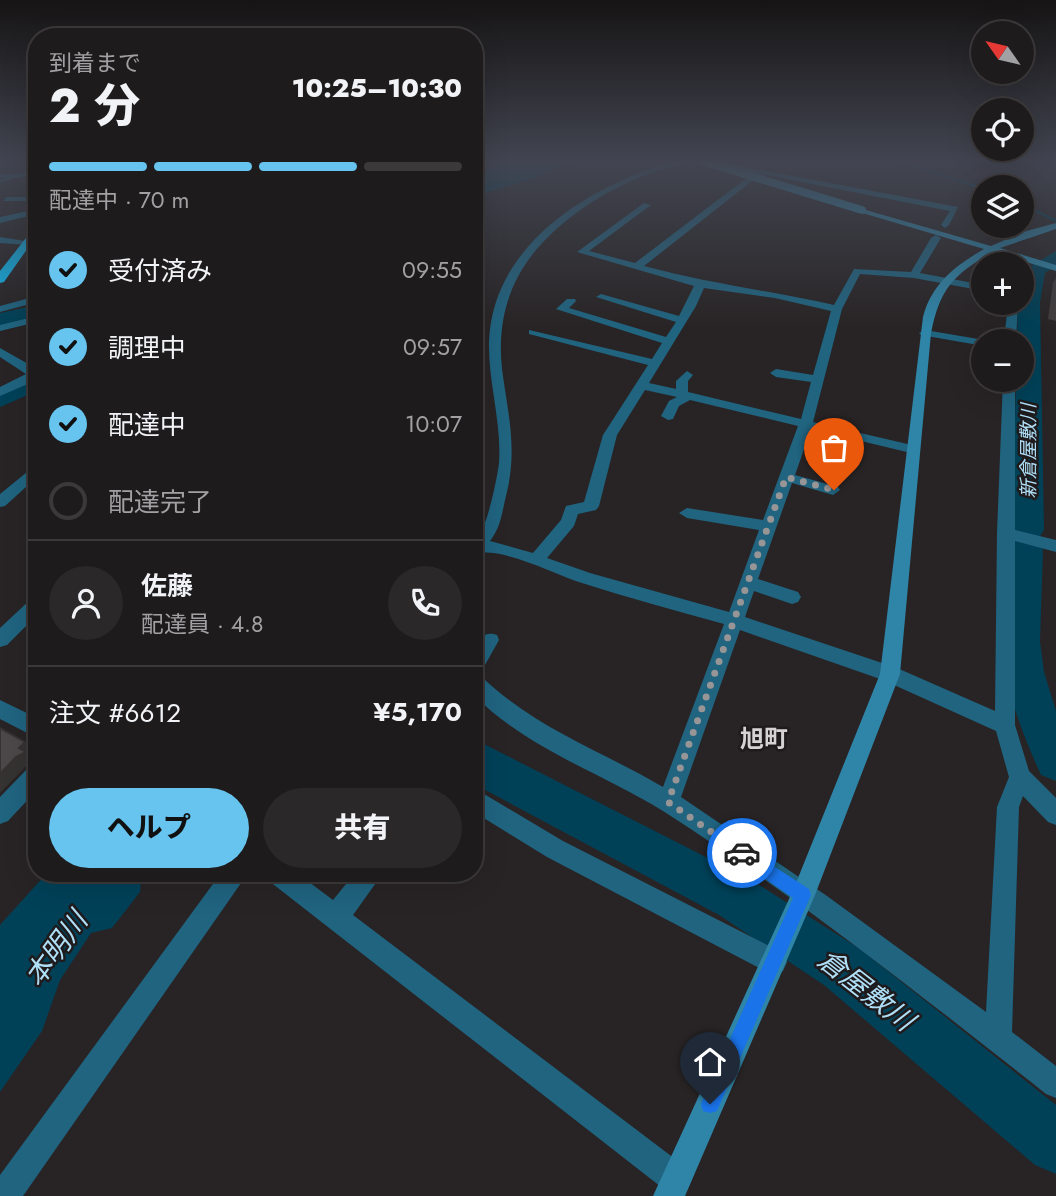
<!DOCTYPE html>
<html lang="ja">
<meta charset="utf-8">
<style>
body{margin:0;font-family:Jost,"Noto Sans JP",sans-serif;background:#2b2829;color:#f1f3f6;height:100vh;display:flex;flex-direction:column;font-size:26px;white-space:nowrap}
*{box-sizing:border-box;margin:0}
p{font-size:23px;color:#a1a1a3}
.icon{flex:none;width:38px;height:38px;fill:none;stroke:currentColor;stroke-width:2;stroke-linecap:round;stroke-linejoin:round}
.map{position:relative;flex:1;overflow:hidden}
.sheet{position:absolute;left:28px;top:28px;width:455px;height:854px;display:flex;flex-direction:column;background:#1e1b1c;border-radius:28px;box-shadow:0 7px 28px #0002,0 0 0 2px #3c393b}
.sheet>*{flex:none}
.needle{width:46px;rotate:304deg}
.fabs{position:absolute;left:971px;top:21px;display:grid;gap:14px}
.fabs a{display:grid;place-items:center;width:63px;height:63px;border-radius:50%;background:#1e1b1c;box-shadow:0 7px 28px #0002,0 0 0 2px #3c393b;font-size:35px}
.pin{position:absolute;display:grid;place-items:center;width:60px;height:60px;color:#fff;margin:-72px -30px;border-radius:50% 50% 50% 0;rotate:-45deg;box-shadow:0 0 7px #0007}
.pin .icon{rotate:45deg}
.courier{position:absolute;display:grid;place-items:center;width:70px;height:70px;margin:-35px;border:5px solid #1a73e8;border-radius:50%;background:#fff;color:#222;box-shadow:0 2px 9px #0007}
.summary em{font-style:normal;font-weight:800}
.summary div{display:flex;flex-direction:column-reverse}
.summary{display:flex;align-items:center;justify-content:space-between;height:119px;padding:0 21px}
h1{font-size:46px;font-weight:800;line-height:52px}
.bar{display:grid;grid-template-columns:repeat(4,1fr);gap:10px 7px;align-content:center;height:84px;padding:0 21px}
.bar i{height:9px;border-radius:5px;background:#3c393b}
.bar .on{background:#66c4ef}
.bar p{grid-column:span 4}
.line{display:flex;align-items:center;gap:18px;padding:0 21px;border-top:2px solid #3c393b}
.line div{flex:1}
.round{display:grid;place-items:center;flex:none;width:74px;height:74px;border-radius:37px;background:#2b2829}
ol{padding:0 21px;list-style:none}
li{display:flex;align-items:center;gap:21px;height:77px}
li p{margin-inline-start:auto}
li .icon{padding:7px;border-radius:50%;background:#66c4ef;color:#111;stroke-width:4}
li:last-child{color:#a1a1a3}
li i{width:38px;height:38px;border:4px solid #3c393b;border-radius:50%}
.cta{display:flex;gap:14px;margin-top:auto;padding:14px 21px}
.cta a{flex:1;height:80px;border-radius:42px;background:#66c4ef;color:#111;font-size:28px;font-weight:800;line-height:80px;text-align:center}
.cta a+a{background:#2b2829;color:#f1f3f6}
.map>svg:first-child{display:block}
</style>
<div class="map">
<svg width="1056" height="1196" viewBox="0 0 1056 1196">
<rect width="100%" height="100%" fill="#282425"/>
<path fill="#004158" d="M505,161H572L538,177L479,195L474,202V176Z
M47,873H142L140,892L112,928L91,933L60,980L42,1031L0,1092V925Z"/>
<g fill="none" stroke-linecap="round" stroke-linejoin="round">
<path stroke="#004158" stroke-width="2.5" d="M901,161L984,189
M1022,204L1056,221"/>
<path fill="#004158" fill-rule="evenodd" d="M1056,251V266L1045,273L1040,302L1044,530L1039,538L1034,539L1043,549L1040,641L1044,672L1056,711V781L1041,775C1022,733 1004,688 1002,641C1002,610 1008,579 1011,549L1015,541L1021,539L1012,530L1016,380H1022V341H1017L1018,303H1022V288L1029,267Z
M37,305V318L0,327V313Z
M37,374V391L0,407V389Z
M474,739L753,881L860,949L1056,1105V1174L1035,1165L824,985L719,915L474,784Z"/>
<path fill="#206480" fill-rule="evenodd" d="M17,175L21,176L0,183V180Z"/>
<path fill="#206480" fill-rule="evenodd" d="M674,161H687C678,166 667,168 657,171C634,179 610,190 589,204C529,244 494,293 502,369C508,415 518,449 506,496C502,512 501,527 490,541L533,553L561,520L566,506L584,502L603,435L648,365L529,334V330L652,359L662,343L556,309L567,299H575L576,301L569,308L666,337L676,322L596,297L601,294L679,316L694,286L577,252L644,203L651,205L589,251L635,263L753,173L725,168L728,164L958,207L949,225L945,228L941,225L950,211L761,174L644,266C707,283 771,291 834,305L854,269L911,272L931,238L936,235L941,238L920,273L984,285V291L914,278L860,274L842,309L813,422L916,446L918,449L911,453L811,429L795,475L838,487L840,490L833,495L792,483L758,579L798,592L801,597L798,602L792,604L754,591L745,617L897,668L995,711L997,533L1003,380H1015V530L1056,540V552L1015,541V725L1029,771L1056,798V825L1048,822L1023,796L1019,807L1012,1032L1056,1066V1098L1046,1094C922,996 796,896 663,811C600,772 527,749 474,695C474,679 468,625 497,635L499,640L481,672L474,674L481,676C534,728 600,750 663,787L724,624C677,611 629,598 582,583C553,574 502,546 474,554C474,534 477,540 484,525C490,511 497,479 499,463C502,423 488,382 489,342C492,244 591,185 674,161ZM704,288L775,298L831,311L813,375L776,369L770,373L776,377L811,382L801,419L688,392V381L693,375L687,371L676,381V389L649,383L696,306ZM645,390L677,397L669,401L661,416L668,420L673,419L679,406L690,400L798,426L763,520L687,508L679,513L687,518L759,530L729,612L590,573L547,558L574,526L578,514L596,510L599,506L617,435ZM740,630L883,680L996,731L1009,777L997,807L986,1012L827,896L681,797Z
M37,167V172L19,178H0V174H18Z
M6,197H37V201H3Z
M37,209V214L0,223V217Z
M0,237L32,242L27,245L0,243Z
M37,296V302L0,312V306Z
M1008,303H1018L1016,341H1004Z
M37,316V322L0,331V325Z
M925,330L984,340L989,341H984V346L921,335L919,333Z
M0,348L37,369V380L0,396V387L26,374L0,357Z
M37,464V477L5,506L0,507V494Z
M37,597V615L7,645L0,647V628L31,599Z
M0,700L37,718V738L0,719Z
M37,764V790L8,821L0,824V797L29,767Z
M474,788L563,841L783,953L787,962L783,971L774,975L765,971L547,857L474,812Z
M221,873H248L23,1196H0V1175Z
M265,873H297L333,900L355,873H383L353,915L687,1168L692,1179L687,1190L676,1195L665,1190L269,881Z"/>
<path fill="#2f85a8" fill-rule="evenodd" d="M859,208L991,246L1023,232L1056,223V229L1000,248L1056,265V271L993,252C954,274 940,288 931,333L900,674L815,895L685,1196H653L794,888L880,674L923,317C932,283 955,266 984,249L859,212Z"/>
<path fill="#10b7ee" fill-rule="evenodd" d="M37,224V235L4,282L0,283V271Z"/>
<path stroke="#2f85a8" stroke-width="8" d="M702,161L862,210"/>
</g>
<path fill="#413d3e" d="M1056,278V321L1048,319L1053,283Z"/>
<path fill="#353232" d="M25,742L36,750L31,755L37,760L27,765L0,793V774L19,748Z"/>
<path fill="#4c4748" stroke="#353232" stroke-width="2" d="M0,728L25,742L19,748L26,752L16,757L0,774Z"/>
<linearGradient id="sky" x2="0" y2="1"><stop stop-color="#161414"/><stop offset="0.49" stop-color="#424551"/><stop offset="1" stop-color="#424551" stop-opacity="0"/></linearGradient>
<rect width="1056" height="329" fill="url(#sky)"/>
<path fill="#1a73e8" d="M742,846L809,889L811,895L717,1111L710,1113L703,1111L701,1104L793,898L737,859V848Z"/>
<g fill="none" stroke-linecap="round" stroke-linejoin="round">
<path stroke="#989596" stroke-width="7" stroke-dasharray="0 12.6" d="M742,853L668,802L786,477L834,490"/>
</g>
<g text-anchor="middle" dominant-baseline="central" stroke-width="5" stroke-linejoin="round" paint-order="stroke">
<g font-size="19" font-style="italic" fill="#afdff7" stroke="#1f1a1c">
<text transform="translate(1028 451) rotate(-90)">新倉屋敷川</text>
</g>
<g font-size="24" font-weight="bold" fill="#d5d2d3" stroke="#1f1a1c">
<text x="764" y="738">旭町</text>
</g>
<g font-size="28" font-style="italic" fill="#afdff7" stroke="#1f1a1c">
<text transform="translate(56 949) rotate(-54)">本明川</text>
<text transform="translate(866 990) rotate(38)">倉屋敷川</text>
</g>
</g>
</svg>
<div class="fabs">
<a><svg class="needle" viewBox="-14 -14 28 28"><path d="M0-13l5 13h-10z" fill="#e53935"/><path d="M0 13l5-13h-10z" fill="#a1a1a3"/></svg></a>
<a><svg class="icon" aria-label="locate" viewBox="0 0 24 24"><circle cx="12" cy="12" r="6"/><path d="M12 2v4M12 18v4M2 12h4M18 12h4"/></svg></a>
<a><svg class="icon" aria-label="layers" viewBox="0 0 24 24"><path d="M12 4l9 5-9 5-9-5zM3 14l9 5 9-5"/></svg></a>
<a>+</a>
<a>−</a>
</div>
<div class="pin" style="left:834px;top:490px;background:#ea580c"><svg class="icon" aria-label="bag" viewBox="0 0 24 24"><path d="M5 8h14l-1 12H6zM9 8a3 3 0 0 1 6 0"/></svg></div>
<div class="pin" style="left:710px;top:1104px;background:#1f2937"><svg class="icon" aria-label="home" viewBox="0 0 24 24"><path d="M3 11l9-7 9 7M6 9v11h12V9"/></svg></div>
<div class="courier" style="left:742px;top:853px"><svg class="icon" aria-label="car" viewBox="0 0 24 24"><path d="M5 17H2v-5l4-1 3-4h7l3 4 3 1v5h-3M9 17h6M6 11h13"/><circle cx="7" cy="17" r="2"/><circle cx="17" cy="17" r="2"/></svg></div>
<section class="sheet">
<div class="summary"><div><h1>2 分</h1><p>到着まで</p></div><em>10:25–10:30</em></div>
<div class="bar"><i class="on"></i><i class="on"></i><i class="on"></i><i></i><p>配達中 · 70 m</p></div>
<ol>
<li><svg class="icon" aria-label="check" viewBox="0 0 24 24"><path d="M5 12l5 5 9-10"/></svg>受付済み<p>09:55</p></li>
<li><svg class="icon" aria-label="check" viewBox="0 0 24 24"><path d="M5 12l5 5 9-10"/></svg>調理中<p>09:57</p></li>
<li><svg class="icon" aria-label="check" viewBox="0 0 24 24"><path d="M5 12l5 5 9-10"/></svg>配達中<p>10:07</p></li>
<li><i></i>配達完了</li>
</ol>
<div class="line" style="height:126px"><a class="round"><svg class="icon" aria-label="person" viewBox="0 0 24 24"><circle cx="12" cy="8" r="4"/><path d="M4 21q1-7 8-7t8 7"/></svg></a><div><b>佐藤</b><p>配達員 · 4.8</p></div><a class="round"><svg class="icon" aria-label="phone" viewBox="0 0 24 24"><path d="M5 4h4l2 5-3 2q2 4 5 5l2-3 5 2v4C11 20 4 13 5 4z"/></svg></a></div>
<div class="line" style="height:91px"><div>注文 #6612</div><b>¥5,170</b></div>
<div class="cta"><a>ヘルプ</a><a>共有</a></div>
</section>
</div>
